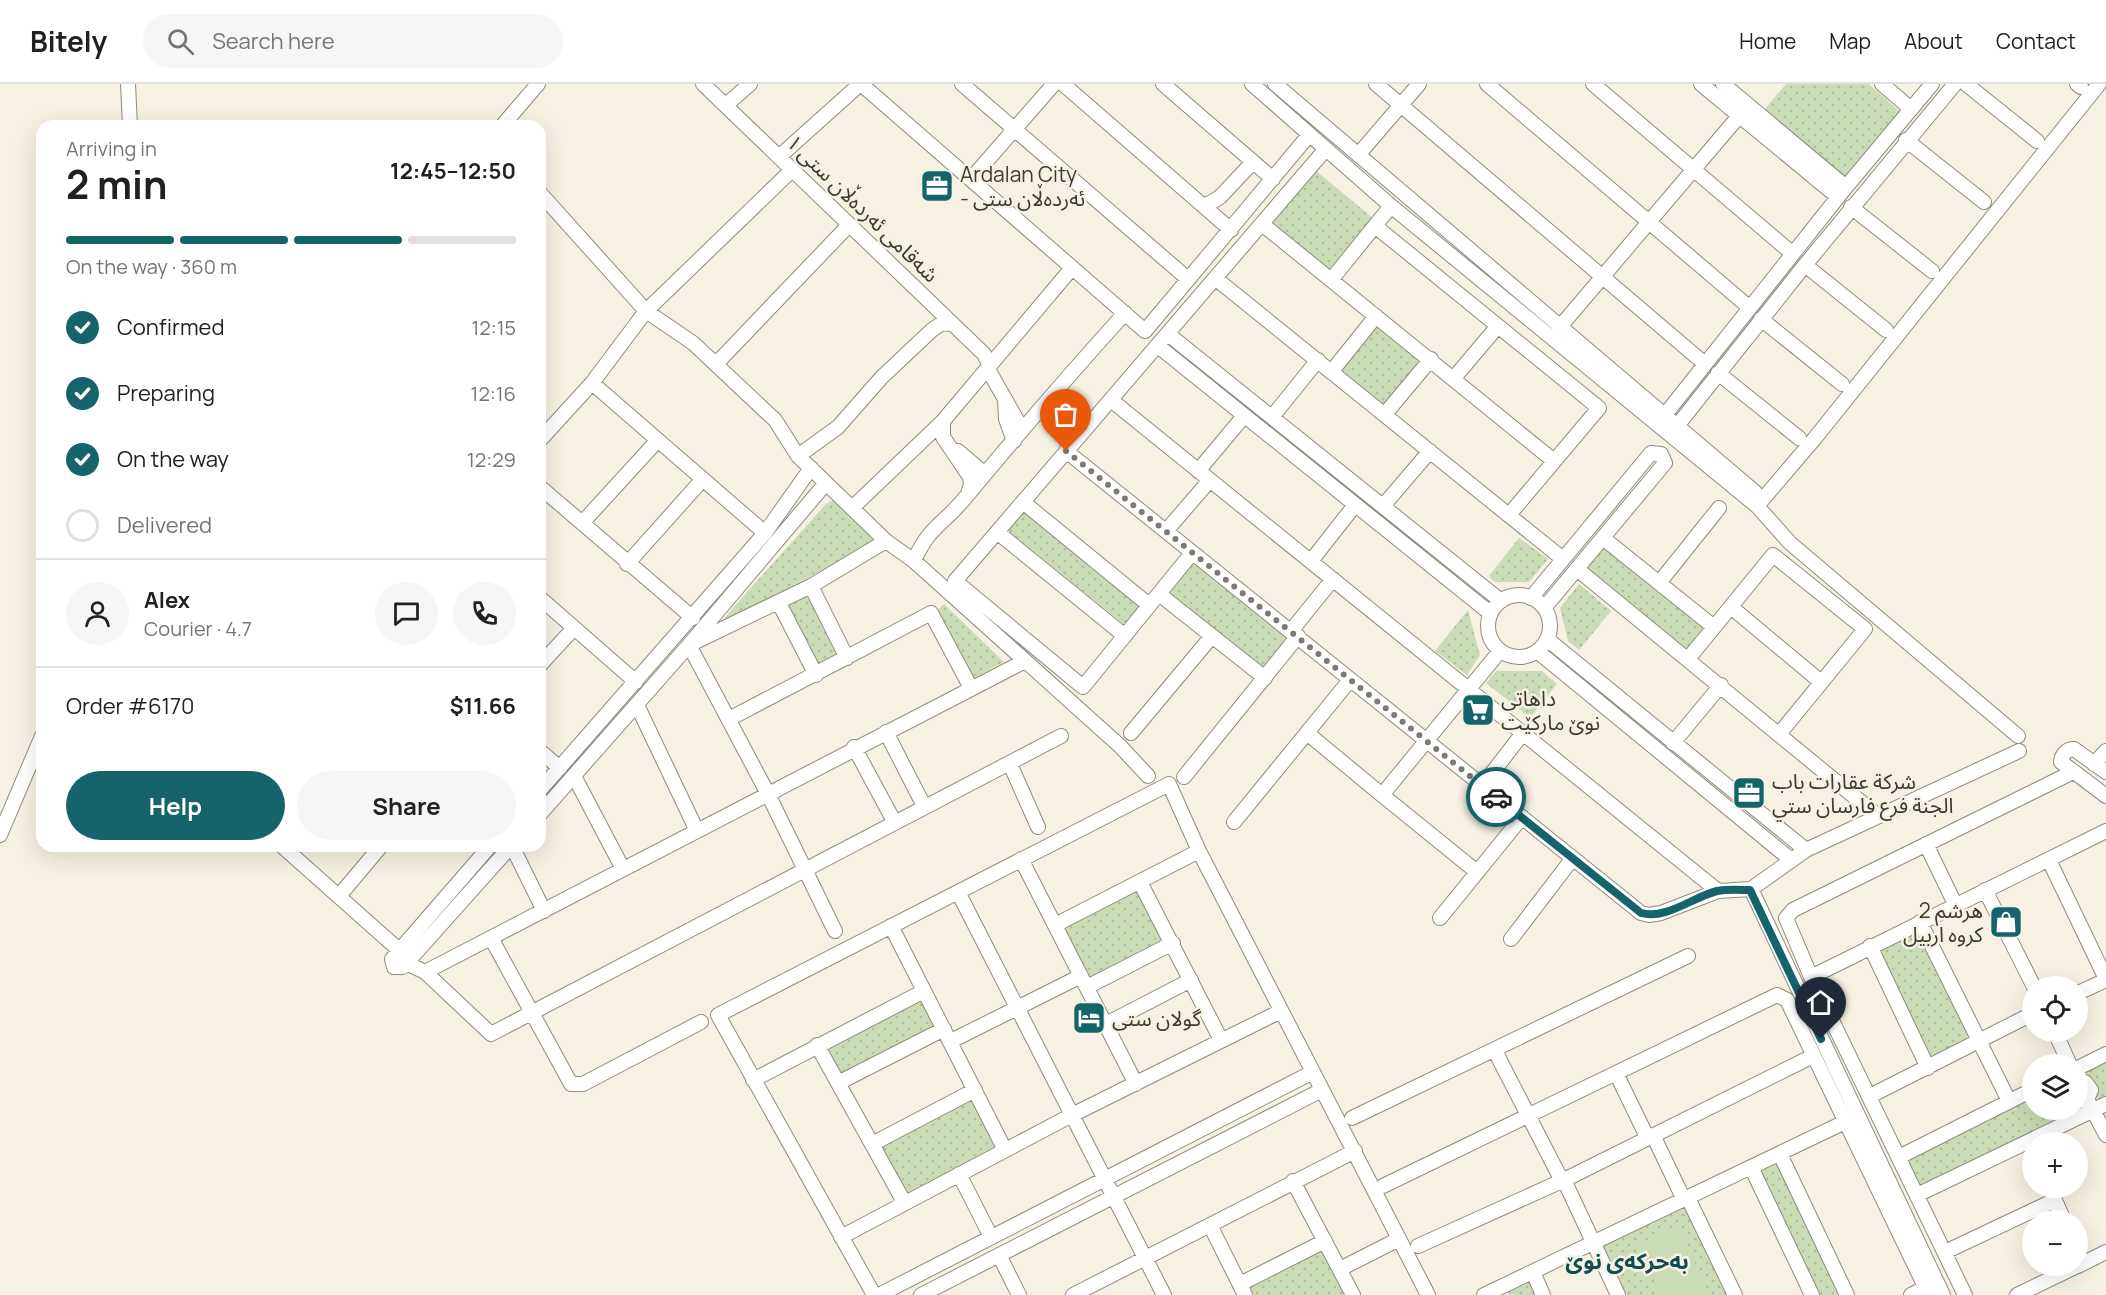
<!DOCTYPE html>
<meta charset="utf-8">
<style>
body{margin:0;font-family:Manrope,"Noto Sans Arabic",sans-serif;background:#f6f6f6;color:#202124;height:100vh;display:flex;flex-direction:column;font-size:22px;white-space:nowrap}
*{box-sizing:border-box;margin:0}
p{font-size:20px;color:#757577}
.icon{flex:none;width:33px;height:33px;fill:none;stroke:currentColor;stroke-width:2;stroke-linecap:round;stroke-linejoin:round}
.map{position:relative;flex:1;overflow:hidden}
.side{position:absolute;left:36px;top:36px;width:510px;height:732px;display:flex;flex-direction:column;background:#fff;border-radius:18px;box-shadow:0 6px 24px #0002}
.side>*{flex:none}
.buttons{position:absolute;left:2022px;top:892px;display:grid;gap:12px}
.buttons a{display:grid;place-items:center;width:66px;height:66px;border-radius:50%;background:#fff;box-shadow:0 6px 24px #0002;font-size:30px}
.pin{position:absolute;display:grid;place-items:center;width:51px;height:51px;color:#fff;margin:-62px -26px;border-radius:50% 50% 50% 0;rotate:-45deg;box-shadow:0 0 6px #0007}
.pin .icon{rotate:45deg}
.courier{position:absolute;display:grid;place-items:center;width:60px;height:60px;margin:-30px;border:4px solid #16646b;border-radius:50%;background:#fff;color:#222;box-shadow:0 2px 8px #0007}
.headline em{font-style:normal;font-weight:700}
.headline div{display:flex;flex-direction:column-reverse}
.headline{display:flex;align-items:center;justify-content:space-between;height:102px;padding:0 30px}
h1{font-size:39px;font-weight:700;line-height:45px}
.bar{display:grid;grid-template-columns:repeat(4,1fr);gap:9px 6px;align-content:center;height:72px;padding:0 30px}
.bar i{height:8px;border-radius:4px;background:#e0e0e0}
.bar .active{background:#16646b}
.bar p{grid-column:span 4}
.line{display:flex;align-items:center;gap:15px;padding:0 30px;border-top:2px solid #e0e0e0}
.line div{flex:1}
.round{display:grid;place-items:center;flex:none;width:63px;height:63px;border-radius:32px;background:#f6f6f6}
ol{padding:0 30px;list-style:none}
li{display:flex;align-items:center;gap:18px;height:66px}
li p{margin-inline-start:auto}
li .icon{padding:6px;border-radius:50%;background:#16646b;color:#fff;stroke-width:4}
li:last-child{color:#757577}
li i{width:33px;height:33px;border:3px solid #e0e0e0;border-radius:50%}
.button{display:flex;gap:12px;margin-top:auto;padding:12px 30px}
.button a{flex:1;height:69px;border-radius:36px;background:#16646b;color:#fff;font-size:24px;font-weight:700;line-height:69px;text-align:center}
.button a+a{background:#f6f6f6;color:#202124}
header{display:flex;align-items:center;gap:36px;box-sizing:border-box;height:84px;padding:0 30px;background:#fff;border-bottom:2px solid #e0e0e0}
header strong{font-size:28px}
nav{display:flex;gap:33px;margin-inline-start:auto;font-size:21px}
.search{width:420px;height:54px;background:#f6f6f6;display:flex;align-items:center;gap:15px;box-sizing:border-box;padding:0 21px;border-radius:33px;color:#757577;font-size:22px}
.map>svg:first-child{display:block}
</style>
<header>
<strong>Bitely</strong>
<div class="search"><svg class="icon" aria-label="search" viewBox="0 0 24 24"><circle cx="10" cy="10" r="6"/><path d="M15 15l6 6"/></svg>Search here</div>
<nav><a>Home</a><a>Map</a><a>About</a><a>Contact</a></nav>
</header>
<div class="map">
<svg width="2106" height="1211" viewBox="0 0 2106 1211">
<defs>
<pattern id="park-dots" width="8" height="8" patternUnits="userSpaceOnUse" patternTransform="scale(1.5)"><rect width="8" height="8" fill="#cadcb5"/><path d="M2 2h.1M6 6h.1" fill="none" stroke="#aebe9c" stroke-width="1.8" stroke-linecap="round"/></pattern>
</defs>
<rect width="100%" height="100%" fill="#f7f1e3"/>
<path fill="url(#park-dots)" d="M1786,0H1869L1900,28L1844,94L1763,27Z
M1315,86L1374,135L1330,187L1271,139Z
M1377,240L1422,276L1384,322L1340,287Z
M835,415L884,454L725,537V533L826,420Z
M1024,425L1142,520L1125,541L1007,446Z
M1519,454L1548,475L1529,498H1495L1489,492Z
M1603,462L1706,543L1688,566L1585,484Z
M1194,477L1290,554L1264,586L1168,509Z
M1579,500L1611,527L1579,566L1568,557L1560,524Z
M808,509L839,572L818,583L786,520Z
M944,520L1004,578L972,595L936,527Z
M1468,526L1480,571L1467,591L1435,567Z
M1496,587H1542L1557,600L1530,634L1486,599Z
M1138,803L1165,856L1090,894L1063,842Z
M1917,847L1971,957L1932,977L1877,866Z
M923,914L938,943L840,993L825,964Z
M2106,976V1012L2098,1016L2095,998L2084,987Z
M971,1014L998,1066L906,1114L879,1062Z
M2032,1014V1026L2078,1024L2079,1027L1919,1106L1904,1076Z
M1776,1078L1840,1211H1817L1757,1087Z
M1685,1122L1727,1211H1627L1603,1162Z
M1323,1164L1348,1211H1252L1248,1203Z
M1530,1198L1536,1211H1510L1508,1208Z"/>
<path fill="#cadcb5" d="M1678,1141L1708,1207L1699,1211H1662L1638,1160Z"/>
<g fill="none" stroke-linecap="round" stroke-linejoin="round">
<defs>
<path id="minor" d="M128,0L130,42
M703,0L984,270L990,282L989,287L1022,345
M861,0L1145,247L1309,51
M962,0L1188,195
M1063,0L1231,146
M1163,0L1273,95
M1252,0L1391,122L1757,422L1790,459L2018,652
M1275,0L1755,408
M1376,0L1705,280
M1487,0L1750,224
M1593,0L1793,170
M1701,0L1838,113
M1723,0L1846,103
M1882,0L1911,25
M1966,0L2037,57
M2077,0L2081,3
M726,21L750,0
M502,42L538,0
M1906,56L1984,118
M1358,71L1419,0
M780,72L860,0
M971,95L1054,0
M540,109L646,227L693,259L775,336L798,372L886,457L914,477C929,442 943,441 965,414C1017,351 1070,290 1125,229
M1201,120L1207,121L1220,113L1253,78
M1851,123L1932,187
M1262,140L1554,377
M1375,142L1599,324L1509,431
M1805,181L1886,246
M1215,194L1563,475
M1331,196L1391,122
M1761,235L1842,300
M1559,244L1739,32
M1168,250L1501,517
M1158,262L1490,529
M716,280L849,141
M1332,287L1376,232
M1718,289L1799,354
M1454,294L1497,243
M592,299L765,449
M1005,316L1006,335L1014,357
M1111,316L1718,807
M1385,330L1431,275
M1664,332L1846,103L1932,0
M1272,333L1318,276
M943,337V353L970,393L971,400L968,410
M1677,342L1805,181L1955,0
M540,356L592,299L646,227L793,85
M958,367L978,384L980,396
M1066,367L1641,829L1649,831L1661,829L1718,807L1751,805L1806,766L2019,667
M798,372L838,343L882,293L932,246L942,239L952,240
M1198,387L1244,332
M540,403L693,534
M1023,418L1149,521
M1383,422L1430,367
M1757,422L1815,354L2099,0
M852,424L943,337L1072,184
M582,439L658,356
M1166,447L1210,396
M997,448L1125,552
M1603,454L1714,543
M1192,469L1083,603L955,497L1325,66
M914,477L1120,662L1148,692
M1311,477L1355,421
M627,480L703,395
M1577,485L1878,732
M1659,499L1719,424
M811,502L847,574
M1488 542a31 31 0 1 1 62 0a31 31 0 1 1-62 0Z
M540,514L636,598
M1531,514L1651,369L1661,370L1665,379L1545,523
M779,519L816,591
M1731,523L1821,598
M1291,547L1333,495
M1212,552L1265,594
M1547,555L1806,766
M1537,567L1790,775
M1688,575L1773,471L1865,545L1780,649
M540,581L574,544
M637,621L697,747
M729,635L931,529L971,604
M886,648L924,722
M1131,649L1212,552L1159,510
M1307,649L1382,711L1500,567
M1673,659L1721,601
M854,663L895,739
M540,667L560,684
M1010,680L1038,743
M2094,680L2106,667
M2106,688L2074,665C2067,664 2061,672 2061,678L2106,712
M574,692L623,785
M1184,693L1298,552
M1482,702L1523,649
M540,706L765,449L811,384
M1382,711L1477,788
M540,730L689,561L826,399
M1234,738L1350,596
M0,751L42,652
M1926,760L1955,820
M282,762L399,866
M490,762L392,875L394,883H403L511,762
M512,762L544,827
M1021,775L1136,1000
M2049,776L2106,895
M1140,798L1221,956
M1751,805L1943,1211
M1985,806L2034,903
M958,808L1164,1211
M339,812L381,762
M1440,834L1522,733
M1920,838L2009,1017
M1055,841L1199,767
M891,842L1005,1066
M835,847L768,710L689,561L811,502L886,457
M491,854L571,1000H583L701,938
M1511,855L1573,774
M1870,862L1928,984
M406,879L425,888L491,950L1061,652
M425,888L1025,577
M1811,893L2106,747
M1087,903L1173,859
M2078,909L2106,896
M1106,940L1191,896
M2055,948L2070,981
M951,957L1081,892
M817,961L904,1118
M1495,967L1562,1097
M2078,984L2106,970
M1616,989L1647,1053
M753,996L924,907
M2078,998H2085L2091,1006L2087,1016L2078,1017
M838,999L944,945
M1870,1012L2032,930
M2087,1015L2106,1051
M1352,1034L1688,872
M1653,1051L1684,1116
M872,1060L975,1006
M1780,1070L1847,1211
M1899,1073L2032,1006
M1751,1083L1812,1211
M959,1090L991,1153
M1564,1096L1618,1211
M1293,1097L1353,1211
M1383,1102L1777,911L1787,916L1929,1211
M2050,1104L2064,1137
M1917,1111L2106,1020
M1688,1114L1735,1211
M1210,1141L1245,1211
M841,1153L1072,1031L1281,927
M1418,1162L1564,1096L1813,972
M1945,1168L2055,1116
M999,1171L1019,1211
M2078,1182L2106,1168
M1340,1185L1399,1155
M1533,1188L1543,1211
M1240,1200L1325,1157
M874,1211L718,931L1169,700L1199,767L1428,1211
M879,1211L1313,988
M921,1211L1322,1006
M1073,1211L1355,1067
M1484,1211L1845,1038
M1911,1211L1925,1204
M1965,1211L1811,893L1786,834L1793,826L2073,688
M2017,1211L2077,1182"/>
</defs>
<use href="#minor" stroke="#908b7d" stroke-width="16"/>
<use href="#minor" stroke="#fff" stroke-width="14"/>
</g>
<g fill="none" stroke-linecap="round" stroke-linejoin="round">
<path stroke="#7d7a71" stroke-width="6" stroke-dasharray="0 10.8" d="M1066,367L1496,713"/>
<path stroke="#16646b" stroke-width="8" d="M1496,713L1641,829C1666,836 1693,813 1717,807C1727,805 1740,806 1750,806L1821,955"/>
</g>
<defs>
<symbol id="office-square" viewBox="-11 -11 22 22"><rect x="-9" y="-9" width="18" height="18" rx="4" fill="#16646b" stroke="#f7f1e3"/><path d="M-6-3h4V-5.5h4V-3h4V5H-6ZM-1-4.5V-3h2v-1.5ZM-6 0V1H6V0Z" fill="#fff"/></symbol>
<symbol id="supermarket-square" viewBox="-11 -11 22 22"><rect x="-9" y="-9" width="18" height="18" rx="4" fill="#16646b" stroke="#f7f1e3"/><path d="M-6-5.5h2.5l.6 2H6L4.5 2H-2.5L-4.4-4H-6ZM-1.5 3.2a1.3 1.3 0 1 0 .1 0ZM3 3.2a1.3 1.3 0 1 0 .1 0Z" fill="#fff"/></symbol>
<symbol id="shop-square" viewBox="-11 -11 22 22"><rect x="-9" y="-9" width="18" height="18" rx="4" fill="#16646b" stroke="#f7f1e3"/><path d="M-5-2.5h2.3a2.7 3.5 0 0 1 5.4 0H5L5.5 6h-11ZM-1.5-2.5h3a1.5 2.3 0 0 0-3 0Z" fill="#fff"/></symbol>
<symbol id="hotel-square" viewBox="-11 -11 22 22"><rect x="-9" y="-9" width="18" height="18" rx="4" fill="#16646b" stroke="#f7f1e3"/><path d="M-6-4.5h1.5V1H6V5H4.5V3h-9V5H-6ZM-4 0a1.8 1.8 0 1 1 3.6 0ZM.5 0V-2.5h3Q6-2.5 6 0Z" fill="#fff"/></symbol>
</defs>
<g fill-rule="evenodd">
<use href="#office-square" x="918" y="83" width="38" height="38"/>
<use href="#supermarket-square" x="1459" y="607" width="38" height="38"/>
<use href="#office-square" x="1730" y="690" width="38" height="38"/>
<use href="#shop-square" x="1987" y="819" width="38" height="38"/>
<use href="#hotel-square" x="1070" y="915" width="38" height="38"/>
</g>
<g text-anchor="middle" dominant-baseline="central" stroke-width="5" stroke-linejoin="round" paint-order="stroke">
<g font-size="21" fill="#3c3a34" stroke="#f7f1e3" text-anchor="start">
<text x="960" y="90">Ardalan City<tspan x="960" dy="24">- ئەردەڵان ستی</tspan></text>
<text x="1501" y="614">داهاتی<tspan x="1501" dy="24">نوێ مارکێت</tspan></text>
<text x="1772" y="697">شرکة عقارات باب<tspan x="1772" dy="24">الجنة فرع فارسان ستي</tspan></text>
<text x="1983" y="826" text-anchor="end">هرشم 2<tspan x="1983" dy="24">كروه اربيل</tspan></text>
<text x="1112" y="934">گولان ستی</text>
</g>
<g font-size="21" fill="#3c3a34" stroke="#f7f1e3">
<text transform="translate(863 124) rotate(44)">شەقامی ئەردەڵان ستی ١</text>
</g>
<g font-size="22" font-weight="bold" fill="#0f4d53" stroke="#f7f1e3">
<text x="1627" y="1177">بەحرکەی نوێ</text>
</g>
</g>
</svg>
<div class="buttons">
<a><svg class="icon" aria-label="locate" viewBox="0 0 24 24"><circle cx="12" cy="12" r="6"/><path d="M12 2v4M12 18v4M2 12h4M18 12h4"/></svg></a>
<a><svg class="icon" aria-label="layers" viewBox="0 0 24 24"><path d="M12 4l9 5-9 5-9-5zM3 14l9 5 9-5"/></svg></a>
<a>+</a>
<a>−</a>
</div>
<div class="pin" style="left:1066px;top:367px;background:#ea580c"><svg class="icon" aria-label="bag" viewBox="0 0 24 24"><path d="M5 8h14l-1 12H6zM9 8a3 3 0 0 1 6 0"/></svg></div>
<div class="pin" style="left:1821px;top:955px;background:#1f2937"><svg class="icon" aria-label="home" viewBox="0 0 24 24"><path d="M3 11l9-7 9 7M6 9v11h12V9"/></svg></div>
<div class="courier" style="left:1496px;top:713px"><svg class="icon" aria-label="car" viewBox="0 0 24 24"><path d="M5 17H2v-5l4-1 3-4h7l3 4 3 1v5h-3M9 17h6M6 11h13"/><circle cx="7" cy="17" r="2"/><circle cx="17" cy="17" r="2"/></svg></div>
<section class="side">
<div class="headline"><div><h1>2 min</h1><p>Arriving in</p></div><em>12:45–12:50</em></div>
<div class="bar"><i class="active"></i><i class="active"></i><i class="active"></i><i></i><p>On the way · 360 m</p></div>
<ol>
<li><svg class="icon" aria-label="check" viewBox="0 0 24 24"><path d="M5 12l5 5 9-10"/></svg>Confirmed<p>12:15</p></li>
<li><svg class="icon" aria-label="check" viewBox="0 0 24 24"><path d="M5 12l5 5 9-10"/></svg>Preparing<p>12:16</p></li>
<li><svg class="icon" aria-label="check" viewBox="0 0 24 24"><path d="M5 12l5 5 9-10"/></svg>On the way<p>12:29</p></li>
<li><i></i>Delivered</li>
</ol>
<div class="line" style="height:108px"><a class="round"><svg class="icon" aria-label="person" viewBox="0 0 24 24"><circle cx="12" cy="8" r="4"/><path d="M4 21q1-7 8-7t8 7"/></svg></a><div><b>Alex</b><p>Courier · 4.7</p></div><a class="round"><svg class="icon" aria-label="chat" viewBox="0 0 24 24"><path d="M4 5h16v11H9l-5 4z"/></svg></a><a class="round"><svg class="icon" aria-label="phone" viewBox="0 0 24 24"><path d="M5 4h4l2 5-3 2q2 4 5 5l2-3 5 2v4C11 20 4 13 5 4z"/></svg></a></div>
<div class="line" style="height:78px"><div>Order #6170</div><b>$11.66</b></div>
<div class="button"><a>Help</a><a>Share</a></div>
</section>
</div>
